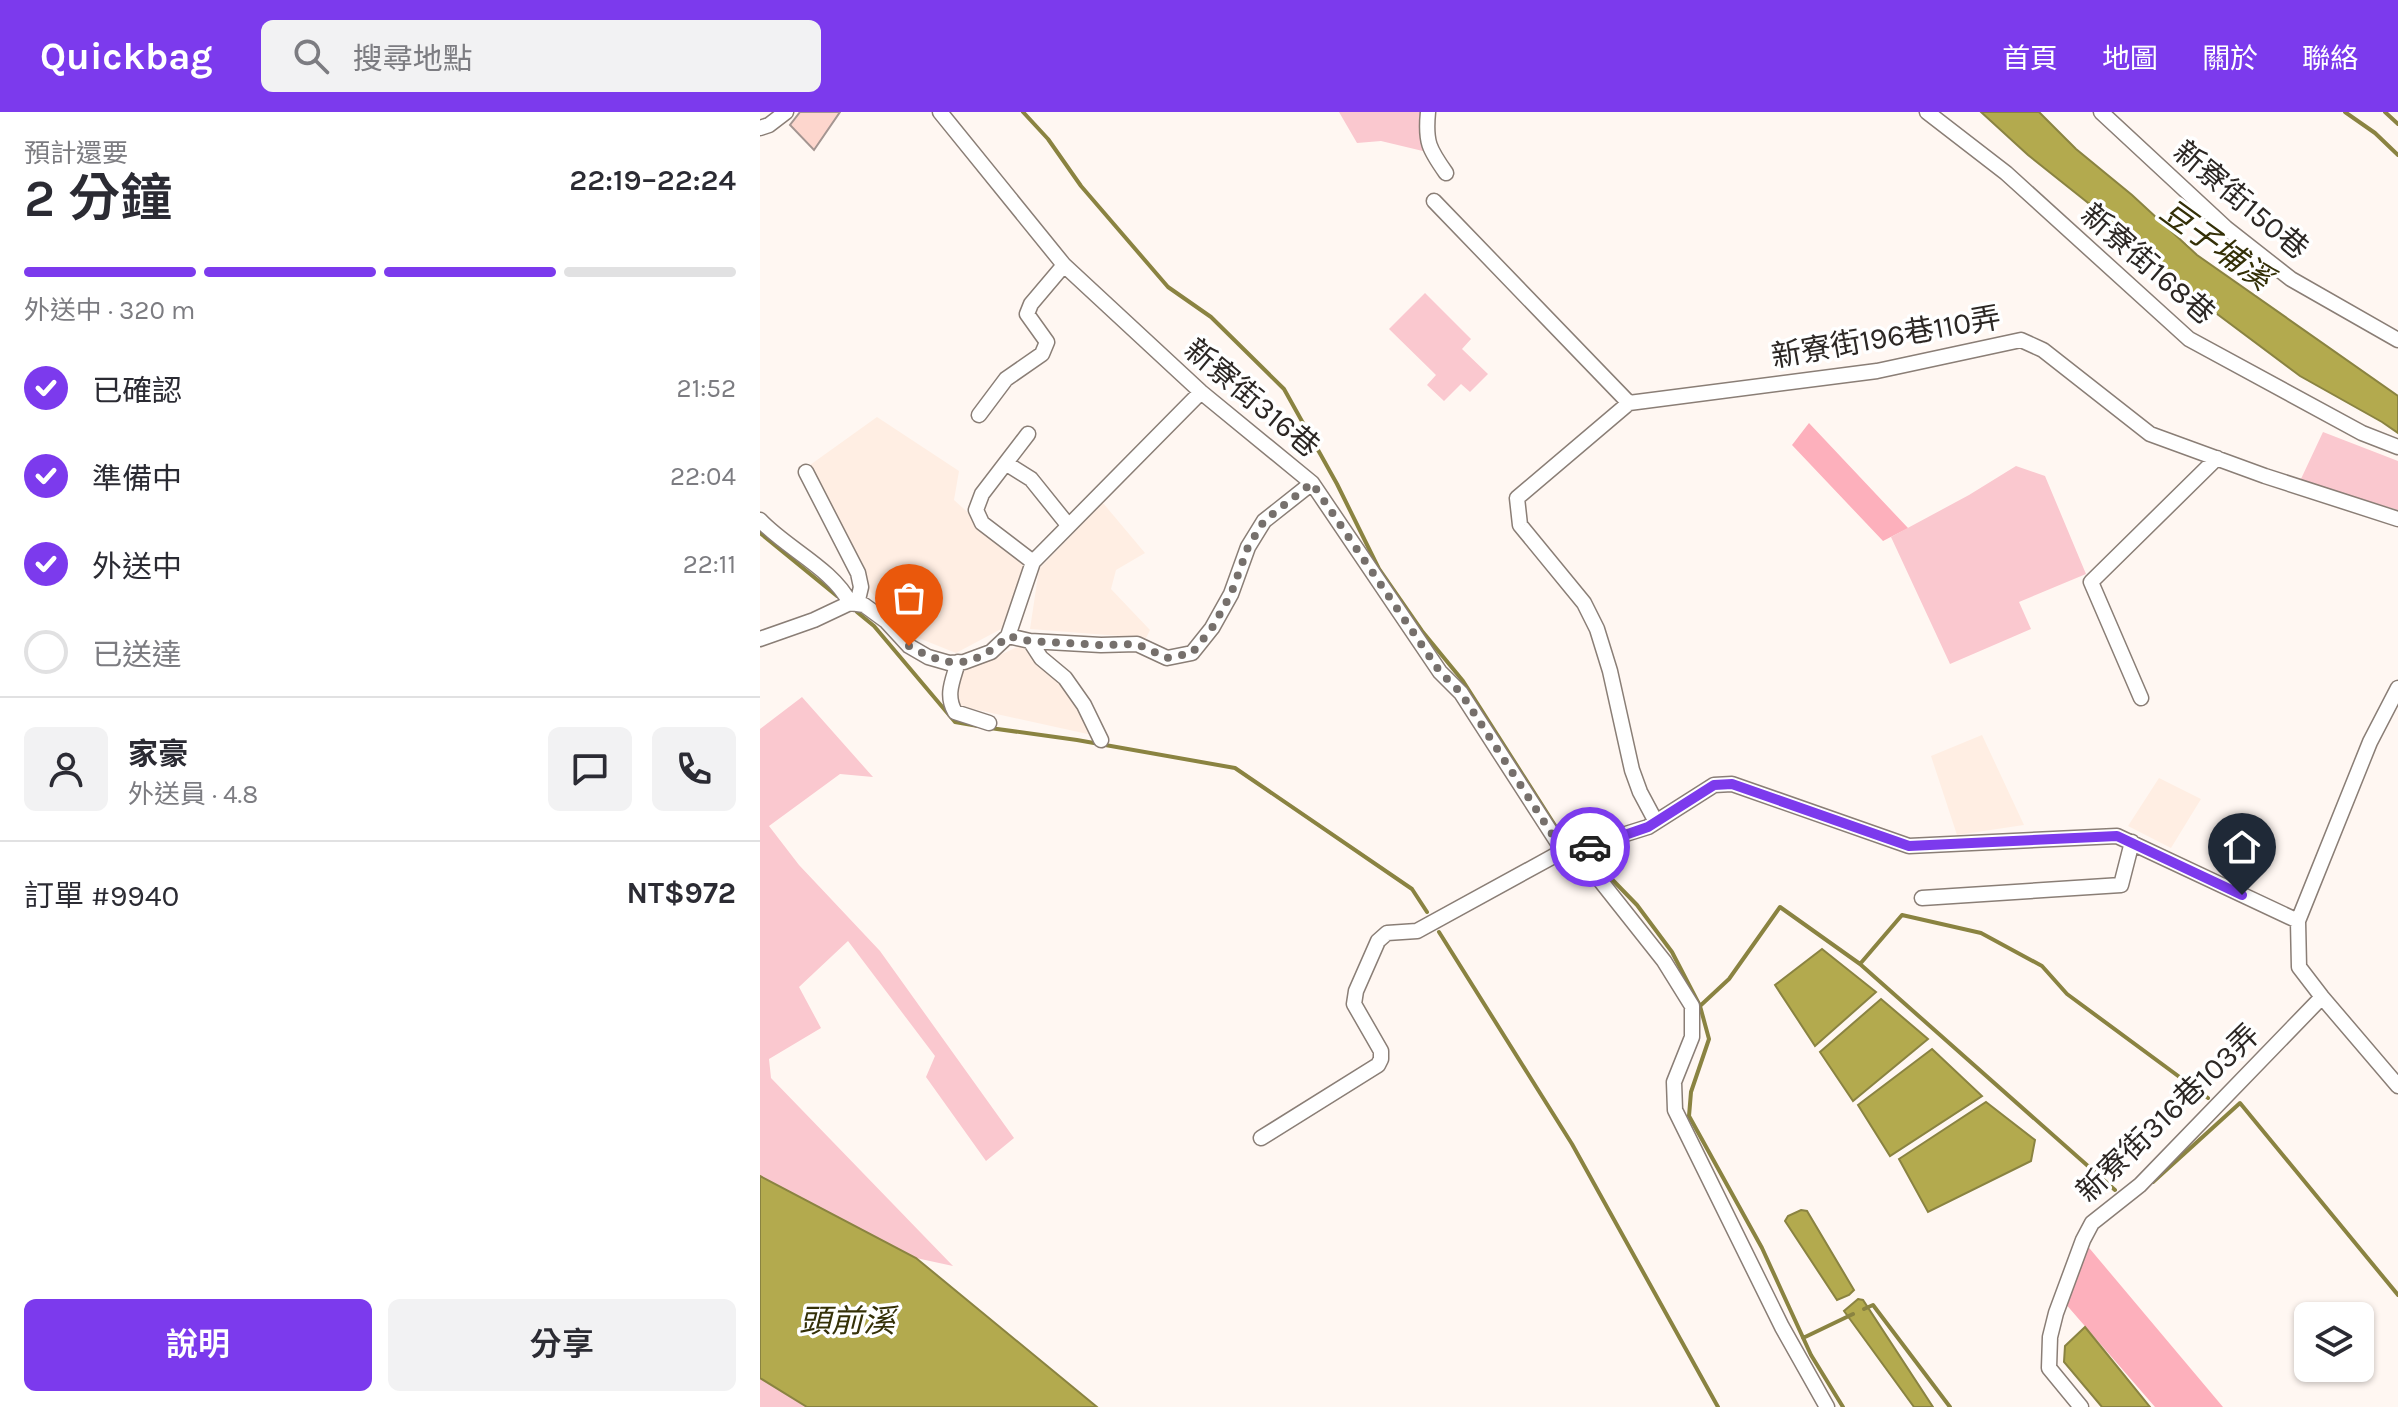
<!DOCTYPE html>
<html lang="zh-TW">
<meta charset="utf-8">
<style>
body{margin:0;font-family:Karla,"Noto Sans TC",sans-serif;background:#f2f2f3;color:#2b2b33;height:100vh;display:flex;flex-direction:column;font-size:30px;white-space:nowrap}
*{box-sizing:border-box;margin:0}
p{font-size:26px;color:#7c7c81}
.icon{flex:none;width:44px;height:44px;fill:none;stroke:currentColor;stroke-width:2;stroke-linecap:round;stroke-linejoin:round}
.map{position:relative;flex:1;overflow:hidden}
.panel{display:flex;flex-direction:column;background:#fff;width:760px}
.panel>*{flex:none}
.buttons{position:absolute;left:1534px;top:1190px;display:grid;gap:16px}
.buttons a{display:grid;place-items:center;width:80px;height:80px;border-radius:12px;background:#fff;box-shadow:0 2px 6px #0004;font-size:40px}
.pin{position:absolute;display:grid;place-items:center;width:68px;height:68px;color:#fff;margin:-82px -34px;border-radius:50% 50% 50% 0;rotate:-45deg;box-shadow:0 0 8px #0007}
.pin .icon{rotate:45deg}
.courier{position:absolute;display:grid;place-items:center;width:80px;height:80px;margin:-40px;border:6px solid #7c3aed;border-radius:50%;background:#fff;color:#222;box-shadow:0 2px 10px #0007}
.headline em{font-style:normal;font-weight:600}
.headline div{display:flex;flex-direction:column-reverse}
.headline{display:flex;align-items:center;justify-content:space-between;height:136px;padding:0 24px}
h1{font-size:52px;font-weight:600;line-height:60px}
.bar{display:grid;grid-template-columns:repeat(4,1fr);gap:12px 8px;align-content:center;height:96px;padding:0 24px}
.bar i{height:10px;border-radius:6px;background:#e1e1e2}
.bar .on{background:#7c3aed}
.bar p{grid-column:span 4}
.line{display:flex;align-items:center;gap:20px;padding:0 24px;border-top:2px solid #e1e1e2}
.line div{flex:1}
.round{display:grid;place-items:center;flex:none;width:84px;height:84px;border-radius:12px;background:#f2f2f3}
ol{padding:0 24px;list-style:none}
li{display:flex;align-items:center;gap:24px;height:88px}
li p{margin-inline-start:auto}
li .icon{padding:8px;border-radius:50%;background:#7c3aed;color:#fff;stroke-width:4}
li:last-child{color:#7c7c81}
li i{width:44px;height:44px;border:4px solid #e1e1e2;border-radius:50%}
.primary-button{display:flex;gap:16px;margin-top:auto;padding:16px 24px}
.primary-button a{flex:1;height:92px;border-radius:12px;background:#7c3aed;color:#fff;font-size:32px;font-weight:600;line-height:92px;text-align:center}
.primary-button a+a{background:#f2f2f3;color:#2b2b33}
header{display:flex;align-items:center;gap:48px;box-sizing:border-box;height:112px;padding:0 40px;background:#7c3aed;color:#fff}
header strong{font-size:38px}
nav{display:flex;gap:44px;margin-inline-start:auto;font-size:28px}
.search{width:560px;height:72px;background:#f2f2f3;display:flex;align-items:center;gap:20px;box-sizing:border-box;padding:0 28px;border-radius:12px;color:#7c7c81;font-size:30px}
main{display:flex;flex:1;min-height:0}
.map>svg:first-child{display:block}
</style>
<header>
<strong>Quickbag</strong>
<div class="search"><svg class="icon" aria-label="search" viewBox="0 0 24 24"><circle cx="10" cy="10" r="6"/><path d="M15 15l6 6"/></svg>搜尋地點</div>
<nav><a>首頁</a><a>地圖</a><a>關於</a><a>聯絡</a></nav>
</header>
<main>
<section class="panel">
<div class="headline"><div><h1>2 分鐘</h1><p>預計還要</p></div><em>22:19–22:24</em></div>
<div class="bar"><i class="on"></i><i class="on"></i><i class="on"></i><i></i><p>外送中 · 320 m</p></div>
<ol>
<li><svg class="icon" aria-label="check" viewBox="0 0 24 24"><path d="M5 12l5 5 9-10"/></svg>已確認<p>21:52</p></li>
<li><svg class="icon" aria-label="check" viewBox="0 0 24 24"><path d="M5 12l5 5 9-10"/></svg>準備中<p>22:04</p></li>
<li><svg class="icon" aria-label="check" viewBox="0 0 24 24"><path d="M5 12l5 5 9-10"/></svg>外送中<p>22:11</p></li>
<li><i></i>已送達</li>
</ol>
<div class="line" style="height:144px"><a class="round"><svg class="icon" aria-label="person" viewBox="0 0 24 24"><circle cx="12" cy="8" r="4"/><path d="M4 21q1-7 8-7t8 7"/></svg></a><div><b>家豪</b><p>外送員 · 4.8</p></div><a class="round"><svg class="icon" aria-label="chat" viewBox="0 0 24 24"><path d="M4 5h16v11H9l-5 4z"/></svg></a><a class="round"><svg class="icon" aria-label="phone" viewBox="0 0 24 24"><path d="M5 4h4l2 5-3 2q2 4 5 5l2-3 5 2v4C11 20 4 13 5 4z"/></svg></a></div>
<div class="line" style="height:104px"><div>訂單 #9940</div><b>NT$972</b></div>
<div class="primary-button"><a>說明</a><a>分享</a></div>
</section>
<div class="map">
<svg width="1638" height="1295" viewBox="0 0 1638 1295">
<rect width="100%" height="100%" fill="#fff7f2"/>
<path fill="#ffeee3" d="M117,305L199,359L194,388L264,451L243,516L196,541L151,523L93,461L50,353Z
M343,391L385,441L356,458L351,477L390,518L386,526L270,517L279,457Z
M262,533L306,576L332,623L195,593L200,561Z
M1222,623L1264,713L1197,723L1171,644Z
M1399,666L1441,687L1411,736L1368,714Z"/>
<path fill="#fac8cf" d="M579,0H663L667,40L621,29L597,31Z
M665,181L711,227L702,237L728,262L710,280L701,272L684,289L667,273L676,263L629,217Z
M1563,320L1638,349V398L1540,369Z
M1256,354L1285,364L1326,462L1259,490L1271,517L1190,552L1131,425L1209,383Z
M42,585L113,665L80,662L9,714L39,753L120,839L254,1026L226,1049L166,965L175,944L88,829L39,875L61,916L9,947L11,966L193,1154L156,1146L0,1064V617Z
M0,1266L47,1295H0Z"/>
<path fill="#fdb0bc" d="M1049,311L1148,416L1123,429L1032,333Z
M1325,1131L1463,1295H1395L1304,1190Z"/>
<path fill="#b3aa4e" stroke="#8a8341" stroke-width="2" d="M1221,0H1279L1316,37L1372,83L1437,143L1638,284V321L1622,310L1540,264L1417,172L1342,102L1268,43Z
M1062,837L1116,880L1055,934L1015,873Z
M1121,887L1168,927L1093,989L1060,940Z
M1172,937L1222,984L1130,1044L1098,993Z
M1226,990L1275,1028L1271,1049L1168,1100L1139,1047Z
M0,1064L156,1146L337,1295H47L0,1266Z
M1041,1098L1047,1099L1094,1178L1089,1183L1077,1188L1025,1109L1028,1104Z
M1098,1187L1103,1188L1173,1295H1154L1084,1199Z
M1325,1215L1390,1295H1342L1304,1250L1305,1234Z"/>
<g fill="none" stroke-linecap="round" stroke-linejoin="round">
<path stroke="#8a8341" stroke-width="4" d="M263,0L288,27L321,74L408,175L451,205L524,277L577,372L619,457L662,519L703,569L803,726
M1585,0L1615,21L1638,43
M1625,0L1638,12
M0,421L77,484
M97,500L114,514L195,610L218,614
M230,616L317,628L475,656L652,777L667,800
M840,755L877,793L912,840L940,894L949,927L931,980L929,1004L1002,1136L1051,1243L1083,1295
M679,820L812,1032L958,1295
M1100,852L1355,1078
M940,894L969,867L1020,795L1100,852L1142,803L1221,821L1282,854L1307,882L1448,986
M1393,1070L1480,991L1638,1183
M1104,1197L1113,1193L1190,1295
M1043,1226L1093,1202"/>
</g>
<path fill="#fdd6cd" stroke="#a49591" stroke-width="2" d="M40,0H80L54,38L30,13Z"/>
<g fill="none" stroke-linecap="round" stroke-linejoin="round">
<defs>
<path id="minor" d="M180,0L304,153L441,280L552,371L680,560L701,581L803,739L820,743L834,732L888,715L954,673L972,672L1149,734L1357,724L1538,809
M668,0C665,30 669,37 686,61
M1167,0L1246,61L1429,227L1602,321L1638,335
M1341,0L1466,116L1531,167L1638,228
M0,16L9,13L26,0
M674,89L869,291
M219,303L246,267L282,242L287,230L267,202L271,192L304,153
M268,322L222,382L216,398L222,411L273,450
M247,352L271,367L308,413
M46,360L98,461L101,475L97,492
M0,408C26,436 73,457 90,491
M248,524L270,529L341,533L377,532L407,546L432,541L452,516L471,482L488,435L504,409L552,371
M0,527L54,508L90,491L104,493L126,509L149,534L168,545L189,551L204,550L231,540L248,524L273,450L441,280
M270,529L281,546L305,566L324,593L341,628
M198,550C193,568 185,583 195,600L229,611
M1638,576L1610,630L1538,809L1539,855L1562,885L1638,974
M1381,586L1331,470L1457,346
M896,710L880,680L872,658L850,559L837,517L824,491L760,413L757,386L869,291L1117,259L1261,228L1283,238L1390,322L1505,364L1638,407
M820,743L904,849L932,894V925L914,970L915,998L1022,1215L1067,1295
M1162,786L1361,773L1372,730
M501,1026L618,953L621,947V939L594,892L596,879L618,829L627,821L657,819L803,739
M1321,1295L1289,1256L1290,1225L1296,1201L1323,1128L1332,1111L1380,1073L1562,885"/>
</defs>
<use href="#minor" stroke="#8a7e76" stroke-width="17"/>
<use href="#minor" stroke="#fff" stroke-width="14"/>
</g>
<g fill="none" stroke-linecap="round" stroke-linejoin="round">
<path stroke="#76706c" stroke-width="8" stroke-dasharray="0 14.4" d="M149,534C190,557 213,557 248,524L270,529L341,533L377,532L407,546L432,541L452,516L471,482L488,435L504,409L552,371L680,560L701,581L803,739L820,743L830,735"/>
<path stroke="#7c3aed" stroke-width="10" d="M830,735L888,715L954,673L972,672L1149,734L1357,724L1482,783"/>
</g>
<g text-anchor="middle" dominant-baseline="central" stroke-width="7" stroke-linejoin="round" paint-order="stroke">
<g font-size="30" fill="#2c2724" stroke="#fff">
<text transform="translate(1481 88) rotate(40)">新寮街150巷</text>
<text transform="translate(1388 152) rotate(41)">新寮街168巷</text>
<text transform="translate(1126 225) rotate(-10)">新寮街196巷110弄</text>
<text transform="translate(492 286) rotate(40)">新寮街316巷</text>
<text transform="translate(1408 1001) rotate(-44)">新寮街316巷103弄</text>
</g>
<g font-size="32" font-style="italic" fill="#343007" stroke="#fff">
<text transform="translate(1456 133) rotate(36)">豆子埔溪</text>
<text x="87" y="1209">頭前溪</text>
</g>
</g>
</svg>
<div class="buttons">
<a><svg class="icon" aria-label="layers" viewBox="0 0 24 24"><path d="M12 4l9 5-9 5-9-5zM3 14l9 5 9-5"/></svg></a>
</div>
<div class="pin" style="left:149px;top:534px;background:#ea580c"><svg class="icon" aria-label="bag" viewBox="0 0 24 24"><path d="M5 8h14l-1 12H6zM9 8a3 3 0 0 1 6 0"/></svg></div>
<div class="pin" style="left:1482px;top:783px;background:#1f2937"><svg class="icon" aria-label="home" viewBox="0 0 24 24"><path d="M3 11l9-7 9 7M6 9v11h12V9"/></svg></div>
<div class="courier" style="left:830px;top:735px"><svg class="icon" aria-label="car" viewBox="0 0 24 24"><path d="M5 17H2v-5l4-1 3-4h7l3 4 3 1v5h-3M9 17h6M6 11h13"/><circle cx="7" cy="17" r="2"/><circle cx="17" cy="17" r="2"/></svg></div>
</div>
</main>
